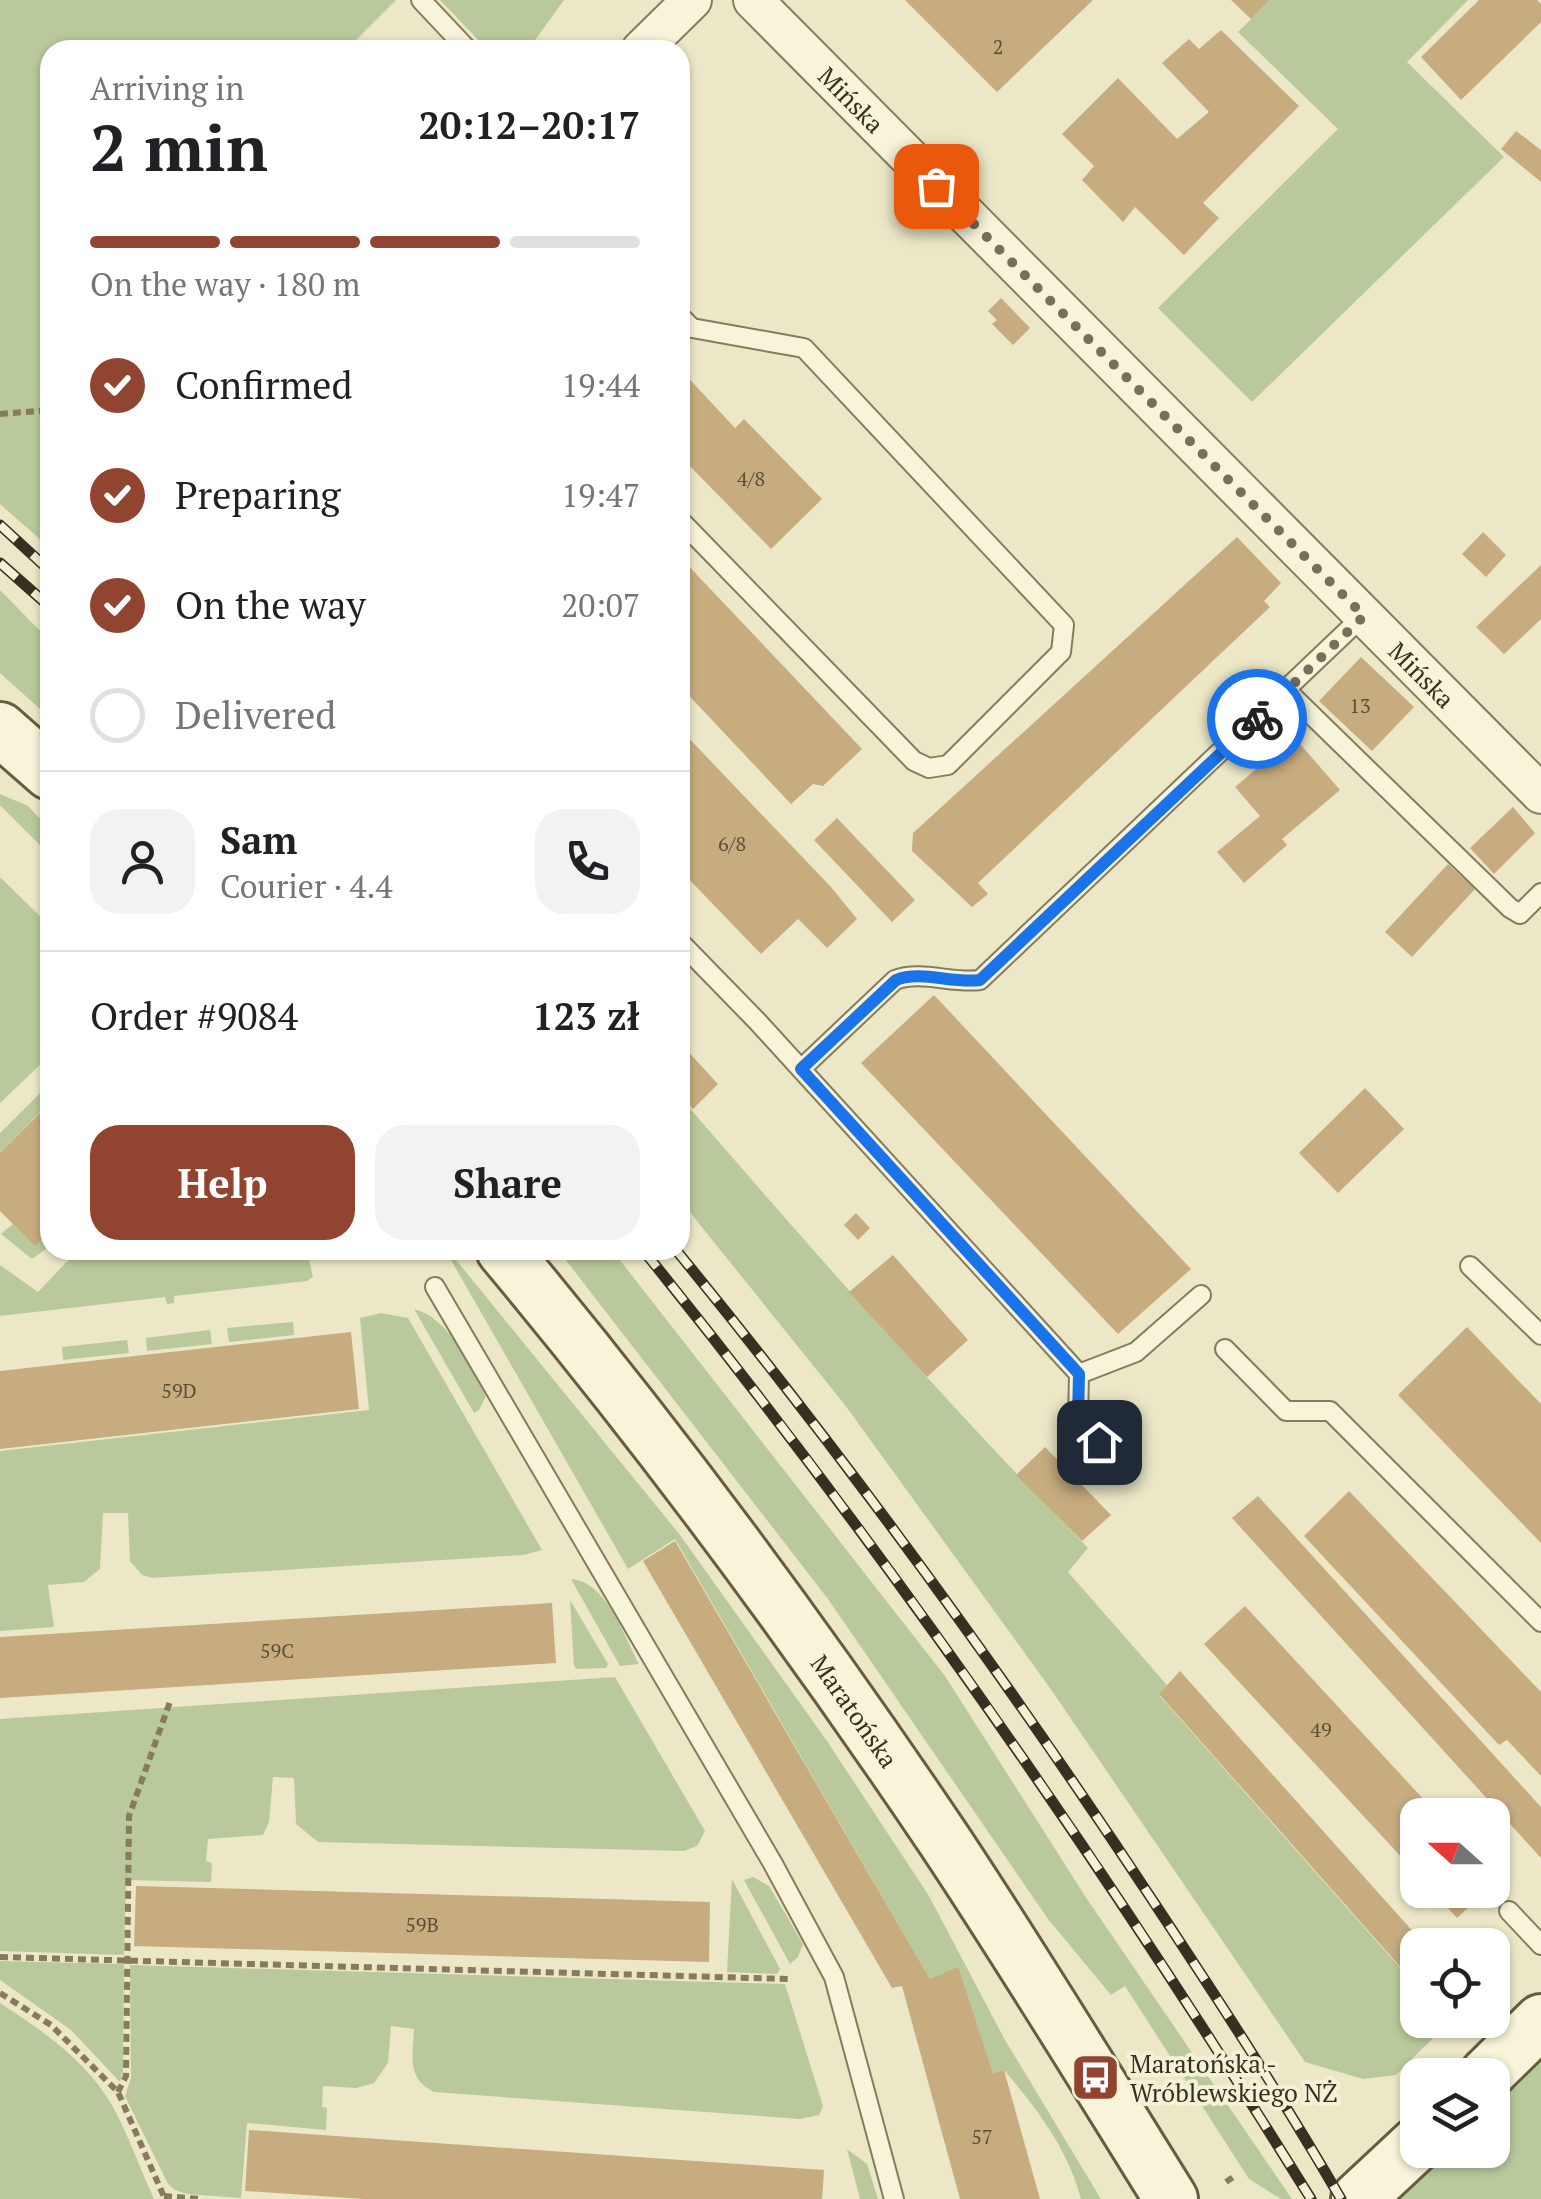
<!DOCTYPE html>
<meta charset="utf-8">
<style>
body{margin:0;font-family:"PT Serif",serif;background:#f2f2f2;color:#202124;height:100vh;display:flex;flex-direction:column;font-size:38px;white-space:nowrap}
*{box-sizing:border-box;margin:0}
p{font-size:32px;color:#757577}
.icon{flex:none;width:55px;height:55px;fill:none;stroke:currentColor;stroke-width:2;stroke-linecap:round;stroke-linejoin:round}
.map{position:relative;flex:1;overflow:hidden}
.panel{position:absolute;left:40px;top:40px;width:650px;height:1220px;display:flex;flex-direction:column;background:#fff;border-radius:30px;box-shadow:0 2px 8px #0004}
.panel>*{flex:none}
.needle{width:65px;rotate:291deg}
.tools{position:absolute;left:1400px;top:1798px;display:grid;gap:20px}
.tools a{display:grid;place-items:center;width:110px;height:110px;border-radius:20px;background:#fff;box-shadow:0 2px 8px #0004;font-size:50px}
.pin{position:absolute;display:grid;place-items:center;width:85px;height:85px;color:#fff;margin:-42px;border-radius:20px;box-shadow:0 5px 15px #0006}
.courier{position:absolute;display:grid;place-items:center;width:100px;height:100px;margin:-50px;border:8px solid #1a73e8;border-radius:50%;background:#fff;color:#222;box-shadow:0 2px 12px #0007}
.headline em{font-style:normal;font-weight:700}
.headline div{display:flex;flex-direction:column-reverse}
.headline{display:flex;align-items:center;justify-content:space-between;height:170px;padding:0 50px}
h1{font-size:65px;font-weight:700;line-height:75px}
.bar{display:grid;grid-template-columns:repeat(4,1fr);gap:15px 10px;align-content:center;height:120px;padding:0 50px}
.bar i{height:12px;border-radius:8px;background:#e0e0e0}
.bar .selected{background:#914531}
.bar p{grid-column:span 4}
.line{display:flex;align-items:center;gap:25px;padding:0 50px;border-top:2px solid #e0e0e0}
.line div{flex:1}
.round{display:grid;place-items:center;flex:none;width:105px;height:105px;border-radius:30px;background:#f2f2f2}
ol{padding:0 50px;list-style:none}
li{display:flex;align-items:center;gap:30px;height:110px}
li p{margin-inline-start:auto}
li .icon{padding:10px;border-radius:50%;background:#914531;color:#fff;stroke-width:4}
li:last-child{color:#757577}
li i{width:55px;height:55px;border:5px solid #e0e0e0;border-radius:50%}
.primary-button{display:flex;gap:20px;margin-top:auto;padding:20px 50px}
.primary-button a{flex:1;height:115px;border-radius:30px;background:#914531;color:#fff;font-size:40px;font-weight:700;line-height:115px;text-align:center}
.primary-button a+a{background:#f2f2f2;color:#202124}
.map>svg:first-child{display:block}
</style>
<div class="map">
<svg width="1541" height="2199" viewBox="0 0 1541 2199">
<rect width="100%" height="100%" fill="#ece8c7"/>
<path fill="#bac99b" d="M0,0H396L346,50H50V548L0,504Z
M440,0H564L528,50H488Z
M1270,0H1468L1407,62L1504,157L1252,402L1158,308L1338,129L1238,32Z
M0,590L50,641V718L0,673Z
M0,794L28,806L50,829V855L0,805Z
M0,877L50,926V1065L45,1060L0,1103Z
M41,1092L50,1093V1111L45,1107L0,1153V1133Z
M680,1097C813,1251 946,1403 1088,1548L1068,1572L1167,1685L1159,1695L1417,1987L1418,2020L1449,2022L1396,2075L1363,2079L1305,2062L1050,1688L845,1405L680,1200Z
M13,1224L35,1245L50,1230V1246L32,1259L1,1234Z
M78,1250H307L313,1277L307,1281L174,1296V1303L167,1304L165,1297L0,1316V1265L38,1292Z
M438,1250H448L680,1535L827,1741L929,1896L1005,2040L1101,2199H1081C1069,2151 1036,2107 1004,2070L993,2073L957,1968L930,1979L675,1539L628,1569L451,1260Z
M558,1250H612L945,1676L1085,1896L1292,2199H1281L1249,2179L1125,1986L1111,1995L1048,1919L828,1599Z
M414,1309C451,1319 468,1365 486,1396L479,1410L474,1413Z
M381,1313L408,1318L542,1550L524,1555L152,1578L142,1575L130,1561L128,1513H103L100,1569L84,1582L48,1585L54,1627L0,1631V1451L369,1410L360,1318Z
M293,1322L294,1335L229,1342L227,1328Z
M210,1330L212,1344L147,1351L146,1338Z
M127,1340L129,1353L63,1360L62,1347Z
M571,1579C607,1582 624,1636 639,1664L620,1666Z
M570,1600L608,1664L606,1668L577,1669L574,1666Z
M615,1677L705,1831L697,1846L684,1851L318,1842L296,1824L294,1778L273,1777L269,1822L263,1835L208,1839L206,1861L212,1863L211,1882L126,1880L124,1955L0,1951V1719Z
M753,1877L769,1886L803,1944L798,1957L790,1964L744,1880Z
M732,1879L780,1969L777,1974L727,1972Z
M0,1961L124,1964L123,2072L120,2082L71,2030L0,1980Z
M130,1965L785,1984L823,2106L819,2115L800,2119L434,2092C406,2078 413,2055 414,2029L391,2026L388,2063L374,2083L356,2088L323,2086L322,2107L327,2108L326,2130L247,2123L241,2198L187,2194L175,2190L168,2184L125,2096L131,2078Z
M0,2003C42,2030 88,2062 113,2107C129,2136 140,2169 154,2199H0Z
M1541,2056V2199H1400L1403,2184L1440,2150H1492L1493,2101Z
M847,2149L867,2164L878,2199H860Z"/>
<path fill="#c7ac7f" d="M905,0H1093L997,92Z
M1231,0H1270L1251,19Z
M1479,0H1537L1541,4V22L1461,100L1421,57Z
M1221,30L1299,106L1203,203L1219,218L1184,255L1135,207L1123,222L1082,180L1094,166L1062,134L1118,78L1177,139L1209,112L1162,63L1189,39L1199,49Z
M1516,131L1541,150V182L1501,149Z
M1001,298L1030,328L1013,345L992,324L997,320L988,311Z
M680,369L735,428L744,419L822,499L771,549L680,456Z
M1483,532L1506,555L1486,577L1462,554Z
M1237,537L1281,583L1264,601L1270,607L978,883L988,894L972,907L912,851L913,833Z
M680,557L862,749L823,786L813,784L791,804L680,686Z
M1541,565V619L1504,654L1476,627Z
M1361,657L1414,707L1372,751L1319,701Z
M680,729L831,887L857,919L827,948L798,919L761,954L680,870Z
M1294,737L1340,790L1282,839L1287,845L1244,883L1217,852L1260,816L1235,787Z
M1513,807L1535,833L1494,874L1470,848Z
M837,818L915,900L892,922L814,840Z
M1448,864L1475,889L1412,957L1385,932Z
M934,995L1191,1269L1118,1334L861,1063Z
M680,1043L718,1084L693,1109L680,1095Z
M1365,1088L1404,1129L1338,1193L1299,1153Z
M46,1107L50,1111V1230L35,1246L0,1211V1153Z
M856,1213L870,1228L858,1240L844,1225Z
M893,1255L968,1340L927,1377L849,1292Z
M1467,1327L1541,1404V1543L1398,1395Z
M351,1332L359,1409L0,1449V1371Z
M1045,1447L1111,1515L1082,1541L1016,1475Z
M1349,1491L1541,1692V1776L1507,1740L1499,1745L1304,1536Z
M1258,1496L1541,1807V1858L1232,1518Z
M675,1541L930,1979L958,1967L993,2073L1004,2070L1040,2199H960L902,1986L892,1988L643,1561Z
M552,1603L556,1663L0,1698V1637Z
M1245,1606L1438,1815H1418V1875L1204,1644Z
M1180,1671L1425,1945H1418V1987L1159,1694Z
M136,1886L710,1902L709,1962L134,1946Z
M1431,1890H1487L1457,1918Z
M249,2130L824,2170L822,2199H364L245,2191Z"/>
<g fill="none" stroke-linecap="round" stroke-linejoin="round">
<defs>
<path id="lane" d="M421,0L468,50
M680,316L692,328L804,348L1064,625L1061,652L948,765L929,768L914,761L680,520
M1287,691L1510,908L1520,914L1541,893
M680,942L757,1021L1079,1374L1078,1419L1120,1466
M801,1069L895,980C921,970 953,984 980,980L1364,615
M1470,1266L1541,1335
M435,1287L772,1862L834,1977L894,2199
M1225,1349L1286,1411H1330L1541,1622
M1079,1374L1136,1352L1201,1295
M1509,1911L1541,1945"/>
<g id="street">
<path id="s1" d="M753,0L1541,794"/>
<path d="M641,50L692,0"/>
</g>
<g id="secondary">
<path d="M0,729L50,773"/>
<path id="s2" d="M503,1250C661,1439 806,1635 944,1840C1022,1957 1096,2079 1171,2199"/>
<path d="M1486,2075L1541,2021"/>
<path d="M1358,2199L1418,2143"/>
</g>
</defs>
<use href="#lane" stroke="#867b5d" stroke-width="22"/>
<use href="#street" stroke="#867b5d" stroke-width="42"/>
<use href="#secondary" stroke="#685c40" stroke-width="58"/>
<path stroke="#867b5d" stroke-width="6" stroke-dasharray="8 5" stroke-linecap="butt" d="M0,414L50,410
M0,1957L789,1979
M0,1993L51,2025L118,2092L165,2199
M118,2092L126,2076L129,1816L171,1699
M1226,2182L1233,2177
M164,2196L200,2199"/>
<use href="#lane" stroke="#f7f4d9" stroke-width="18"/>
<use href="#street" stroke="#f7f4d9" stroke-width="38"/>
<use href="#secondary" stroke="#f7f4d9" stroke-width="52"/>
<defs>
<path id="rail" d="M0,525L50,571
M0,563L50,607
M643,1250C888,1553 1106,1868 1311,2199
M676,1250C847,1459 1006,1678 1155,1904C1219,2001 1283,2099 1341,2199"/>
</defs>
<use href="#rail" stroke="#373020" stroke-width="11"/>
<use href="#rail" stroke="#f3f1d6" stroke-width="8" stroke-dasharray="22" stroke-linecap="butt"/>
</g>
<g fill="none" stroke-linecap="round" stroke-linejoin="round">
<path stroke="#76705a" stroke-width="10" stroke-dasharray="0 18" d="M936,186L1364,616L1257,719"/>
<path stroke="#1a73e8" stroke-width="12" d="M1099,1442L1078,1419L1079,1374L801,1069L896,980C921,970 953,984 980,980L1257,719"/>
</g>
<defs>
<symbol id="bus-square" viewBox="-11 -11 22 22"><rect x="-9" y="-9" width="18" height="18" rx="4" fill="#914531" stroke="#f3f1d6"/><path d="M-5-6H5V4H4V6H2V4H-2V6H-4V4H-5ZM-3.5-4V0h7V-4ZM-3.5 1.2v1.5H-2V1.2ZM2 1.2v1.5H3.5V1.2Z" fill="#fff"/></symbol>
</defs>
<g fill-rule="evenodd">
<use href="#bus-square" x="1068" y="2050" width="55" height="55"/>
</g>
<g text-anchor="middle" dominant-baseline="central" stroke-width="8" stroke-linejoin="round" paint-order="stroke">
<g font-size="20" fill="#5b4f38">
<text x="998" y="46">2</text>
<text x="751" y="478">4/8</text>
<text x="1360" y="705">13</text>
<text x="732" y="843">6/8</text>
<text x="179" y="1390">59D</text>
<text x="277" y="1650">59C</text>
<text x="1321" y="1729">49</text>
<text x="422" y="1924">59B</text>
<text x="982" y="2136">57</text>
</g>
<g font-size="25" fill="#373020" stroke="#f3f1d6">
<text stroke="none"><textPath href="#s1" startOffset="140">Mińska</textPath></text>
<text stroke="none"><textPath href="#s1" startOffset="950">Mińska</textPath></text>
<text stroke="none"><textPath href="#s2" startOffset="580">Maratońska</textPath></text>
</g>
<g font-size="25" fill="#373020" stroke="#f3f1d6" text-anchor="start">
<text x="1130" y="2063">Maratońska -<tspan x="1130" dy="29">Wróblewskiego NŻ</tspan></text>
</g>
</g>
</svg>
<div class="tools">
<a><svg class="needle" viewBox="-14 -14 28 28"><path d="M0-13l5 13h-10z" fill="#e53935"/><path d="M0 13l5-13h-10z" fill="#757577"/></svg></a>
<a><svg class="icon" aria-label="locate" viewBox="0 0 24 24"><circle cx="12" cy="12" r="6"/><path d="M12 2v4M12 18v4M2 12h4M18 12h4"/></svg></a>
<a><svg class="icon" aria-label="layers" viewBox="0 0 24 24"><path d="M12 4l9 5-9 5-9-5zM3 14l9 5 9-5"/></svg></a>
</div>
<div class="pin" style="left:936px;top:186px;background:#ea580c"><svg class="icon" aria-label="bag" viewBox="0 0 24 24"><path d="M5 8h14l-1 12H6zM9 8a3 3 0 0 1 6 0"/></svg></div>
<div class="pin" style="left:1099px;top:1442px;background:#1f2937"><svg class="icon" aria-label="home" viewBox="0 0 24 24"><path d="M3 11l9-7 9 7M6 9v11h12V9"/></svg></div>
<div class="courier" style="left:1257px;top:719px"><svg class="icon" aria-label="bike" viewBox="0 0 24 24"><circle cx="6" cy="16" r="4"/><circle cx="18" cy="16" r="4"/><path d="M6 16l4-8h5l3 8M10 8l3 8H6M13 5h3"/></svg></div>
<section class="panel">
<div class="headline"><div><h1>2 min</h1><p>Arriving in</p></div><em>20:12–20:17</em></div>
<div class="bar"><i class="selected"></i><i class="selected"></i><i class="selected"></i><i></i><p>On the way · 180 m</p></div>
<ol>
<li><svg class="icon" aria-label="check" viewBox="0 0 24 24"><path d="M5 12l5 5 9-10"/></svg>Confirmed<p>19:44</p></li>
<li><svg class="icon" aria-label="check" viewBox="0 0 24 24"><path d="M5 12l5 5 9-10"/></svg>Preparing<p>19:47</p></li>
<li><svg class="icon" aria-label="check" viewBox="0 0 24 24"><path d="M5 12l5 5 9-10"/></svg>On the way<p>20:07</p></li>
<li><i></i>Delivered</li>
</ol>
<div class="line" style="height:180px"><a class="round"><svg class="icon" aria-label="person" viewBox="0 0 24 24"><circle cx="12" cy="8" r="4"/><path d="M4 21q1-7 8-7t8 7"/></svg></a><div><b>Sam</b><p>Courier · 4.4</p></div><a class="round"><svg class="icon" aria-label="phone" viewBox="0 0 24 24"><path d="M5 4h4l2 5-3 2q2 4 5 5l2-3 5 2v4C11 20 4 13 5 4z"/></svg></a></div>
<div class="line" style="height:130px"><div>Order #9084</div><b>123 zł</b></div>
<div class="primary-button"><a>Help</a><a>Share</a></div>
</section>
</div>
